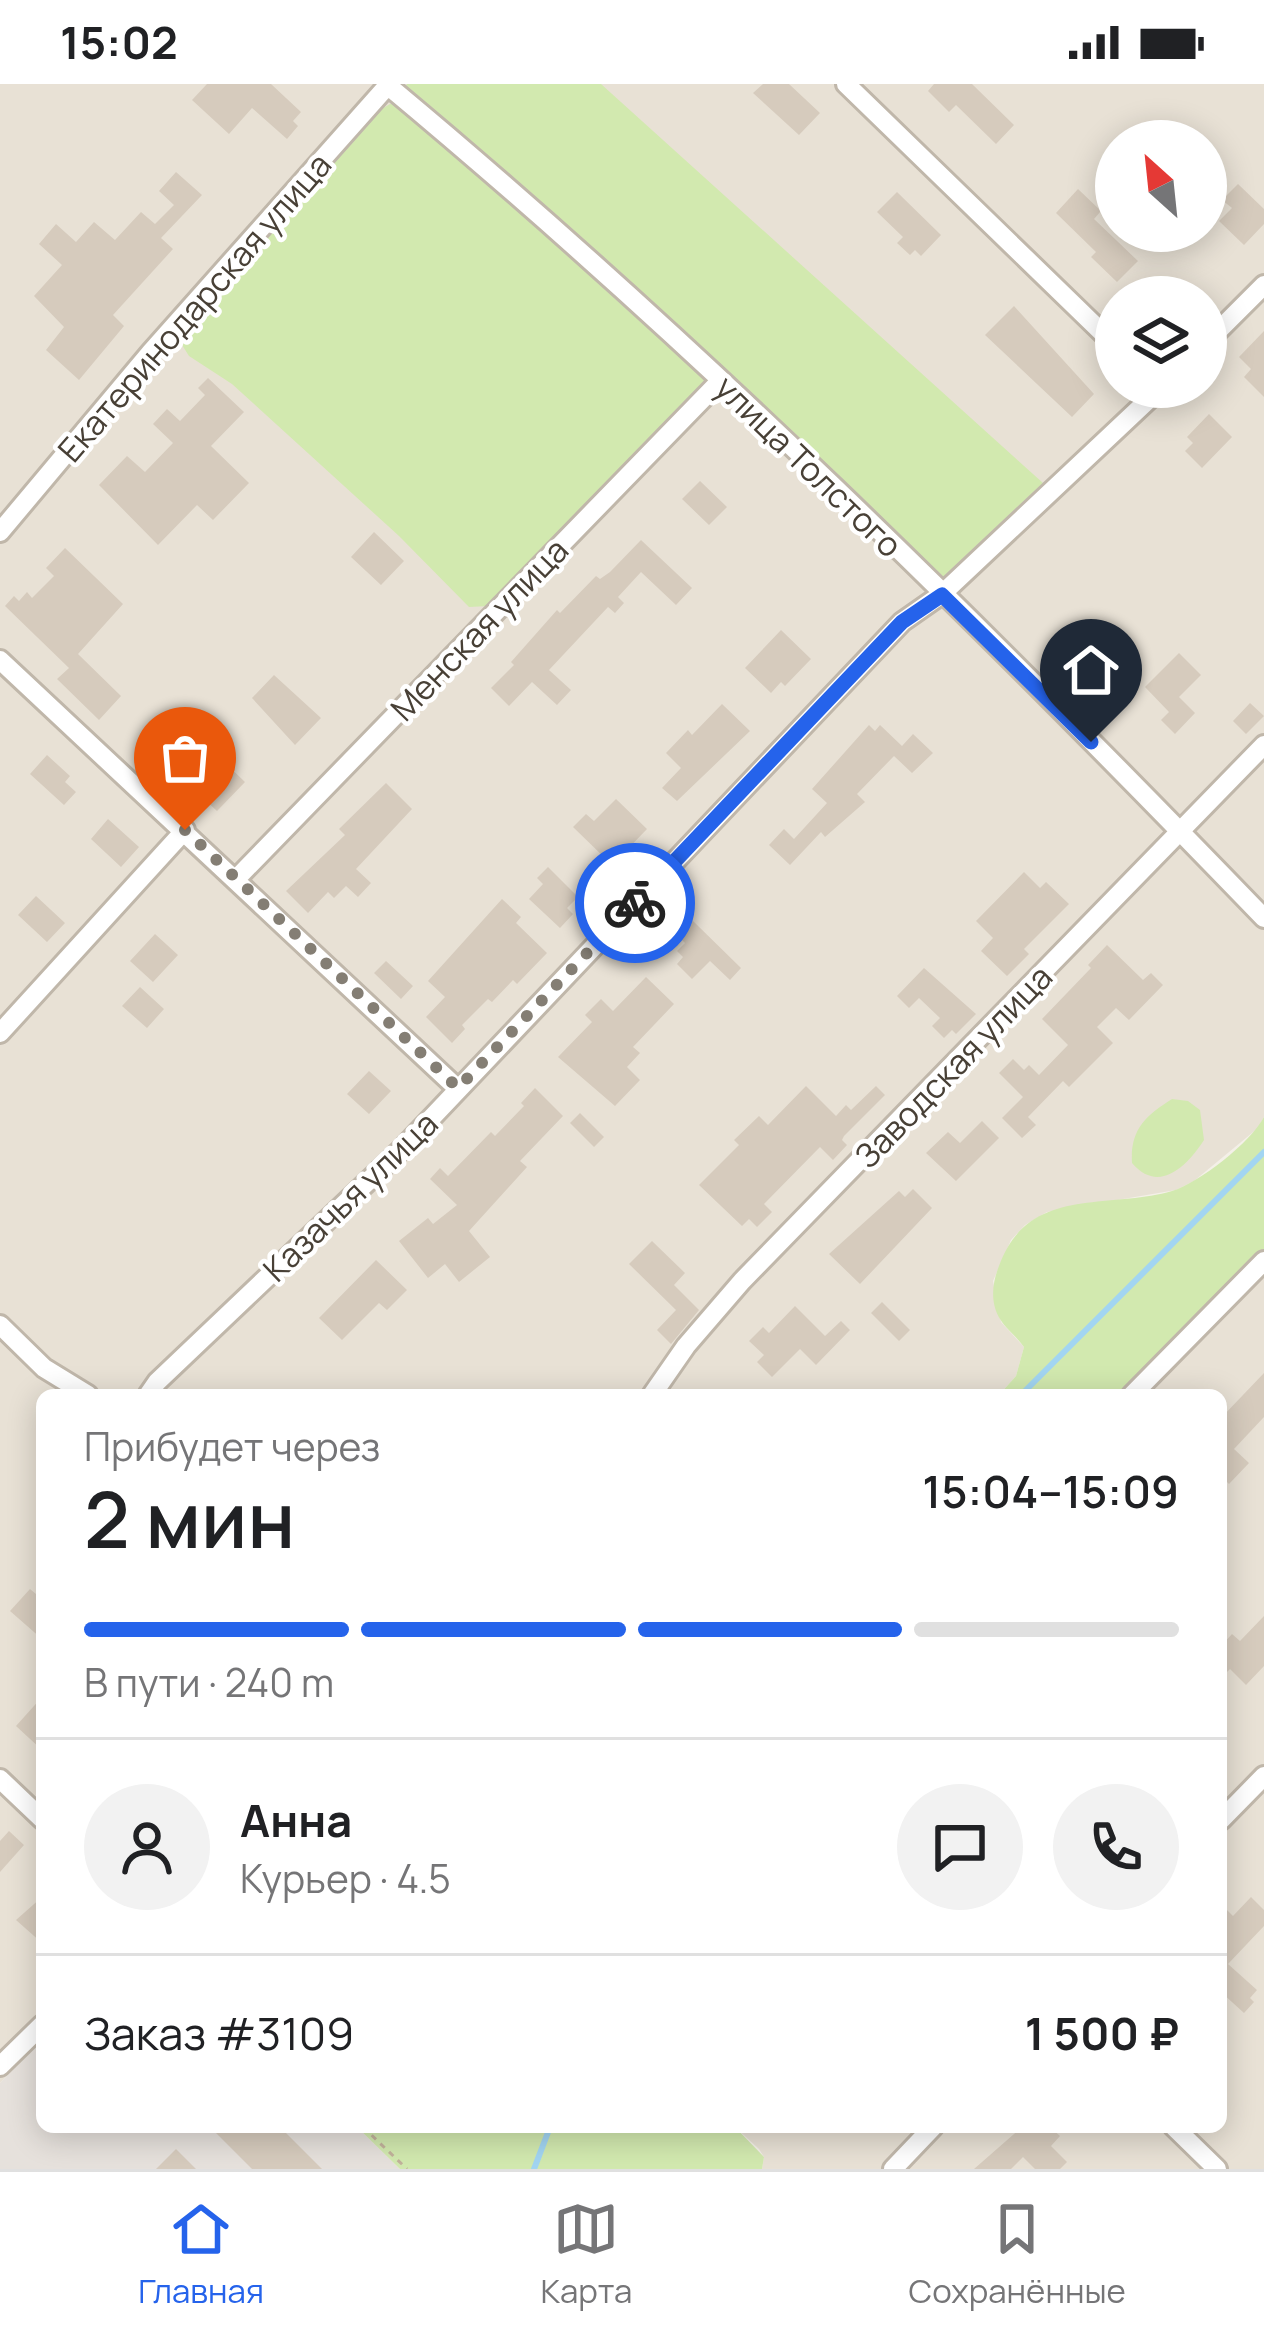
<!DOCTYPE html>
<html lang="ru">
<meta charset="utf-8">
<style>
body{margin:0;font-family:Manrope,sans-serif;background:#f2f2f2;color:#202124;height:100vh;display:flex;flex-direction:column;font-size:45px;white-space:nowrap}
*{box-sizing:border-box;margin:0}
p{font-size:39px;color:#757577}
.icon{flex:none;width:66px;height:66px;fill:none;stroke:currentColor;stroke-width:2;stroke-linecap:round;stroke-linejoin:round}
.map{position:relative;flex:1;overflow:hidden}
.drawer{position:absolute;left:36px;top:1305px;width:1191px;height:744px;display:flex;flex-direction:column;background:#fff;border-radius:18px;box-shadow:0 6px 30px #0003}
.drawer>*{flex:none}
.needle{width:78px;rotate:333deg}
.tools{position:absolute;left:1095px;top:36px;display:grid;gap:24px}
.tools a{display:grid;place-items:center;width:132px;height:132px;border-radius:50%;background:#fff;box-shadow:0 6px 30px #0003;font-size:60px}
.pin{position:absolute;display:grid;place-items:center;width:102px;height:102px;color:#fff;margin:-123px -51px;border-radius:50% 50% 50% 0;rotate:-45deg;box-shadow:0 0 12px #0007}
.pin .icon{rotate:45deg}
.courier{position:absolute;display:grid;place-items:center;width:120px;height:120px;margin:-60px;border:9px solid #2563eb;border-radius:50%;background:#fff;color:#222;box-shadow:0 3px 15px #0007}
.head em{font-style:normal;font-weight:600}
.head div{display:flex;flex-direction:column-reverse}
.head{display:flex;align-items:center;justify-content:space-between;height:204px;padding:0 48px}
h1{font-size:78px;font-weight:600;line-height:90px}
.bar{display:grid;grid-template-columns:repeat(4,1fr);gap:18px 12px;align-content:center;height:144px;padding:0 48px}
.bar i{height:15px;border-radius:9px;background:#e0e0e0}
.bar .on{background:#2563eb}
.bar p{grid-column:span 4}
.line{display:flex;align-items:center;gap:30px;padding:0 48px;border-top:3px solid #e0e0e0}
.line div{flex:1}
.round{display:grid;place-items:center;flex:none;width:126px;height:126px;border-radius:63px;background:#f2f2f2}
.status{display:flex;justify-content:space-between;align-items:center;height:84px;padding:0 60px;background:#fff;direction:ltr}
.status svg{height:33px;fill:currentColor}
.dock{display:flex;justify-content:space-around;align-items:center;height:168px;border-top:3px solid #e0e0e0;background:#fff;font-size:33px;color:#757577}
.dock a{display:grid;justify-items:center;gap:6px}
.dock .on{color:#2563eb}
.map>svg:first-child{display:block}
</style>
<div class="status"><b>15:02</b><svg viewBox="0 0 49 12"><path d="M0 12V9h3v3zM5 12V6h3v6zM10 12V3h3v9zM15 12V0h3v12zM26 1h20v11H26zM47 4h2v5h-2z"/></svg></div>
<div class="map">
<svg width="1264" height="2085" viewBox="0 0 1264 2085">
<rect width="100%" height="100%" fill="#f4f0e8"/>
<path fill="#e8e1d5" fill-rule="evenodd" d="M0,0H1264V1033L1258,1044L1194,1097L1176,1106L1047,1128L1025,1141L1011,1156L993,1197L1001,1238L1024,1263L1016,1292L999,1311H42V1957L0,1999ZM1116,57H1206V147H1116ZM1116,213H1206V303H1116Z
M1264,1165V2085H762L764,2073L759,2065L735,2043H1221V1311H1119Z"/>
<path fill="#e6e1dc" d="M42,1957V2043H357L400,2085H0V1999Z"/>
<path fill="#d2e9af" d="M407,0H601L1043,399L940,496L729,291L405,3Z
M390,20H398L702,291L705,299L489,522L469,523L399,452L232,300L189,272L177,253L375,29Z
M1172,1015L1188,1017L1200,1026L1204,1056C1188,1081 1159,1111 1132,1079C1130,1046 1145,1032 1172,1015Z
M1264,1033V1165L1119,1311H999L1016,1292L1024,1263C1017,1253 1006,1245 1000,1235C990,1219 992,1199 999,1182C1028,1101 1107,1126 1172,1107C1199,1099 1251,1058 1264,1033Z
M357,2043H735L764,2073L762,2085H400Z"/>
<g fill="none" stroke-linecap="round" stroke-linejoin="round">
<path stroke="#a2d5f2" stroke-width="6" d="M1021,1311L1264,1068
M534,2085L550,2043"/>
</g>
<path fill="#d6cbbd" d="M207,0H271L301,28L293,37L298,42L287,55L252,24L229,50L192,16Z
M763,0H789L820,29L799,51L753,9Z
M934,0H972L1014,41L996,60L956,21L949,28L928,7Z
M176,88L202,111L161,154L173,165L113,231L124,242L79,296L46,266L64,243L34,212L62,181L39,160L56,140L76,158L94,138L115,156L141,128L155,140L174,121L159,107Z
M1238,100L1264,125V140L1244,161L1219,137L1232,124L1222,116Z
M1078,105L1101,127L1094,135L1138,177L1117,198L1091,173L1096,168L1056,129Z
M897,108L941,151L921,172L915,166L910,171L897,159L903,153L877,128Z
M1172,196L1189,213H1155Z
M1014,222L1094,310L1072,333L985,251Z
M1264,247V313L1244,293L1251,285L1239,273Z
M208,294L244,328L211,362L249,399L213,436L197,421L158,461L99,401L127,372L145,388L173,359L153,340L167,325L180,337L205,311L198,304Z
M1209,330L1232,353L1202,384L1185,367L1193,359L1187,353Z
M700,397L727,423L709,441L682,415Z
M374,448L404,477L381,501L351,473Z
M641,456L692,504L676,521L641,488L618,513L624,519L615,529L608,523L549,586L571,606L557,621L532,598L509,622L491,604L514,581L511,578L557,526L560,529L596,492L600,495L610,488Z
M65,464L123,520L78,570L121,612L99,636L57,595L69,584L5,522L14,512L19,517L27,508L32,514L54,492L46,484Z
M781,546L811,575L785,602L781,598L771,609L745,584Z
M1179,569L1201,591L1179,613L1195,629L1175,650L1161,636L1169,628L1145,603Z
M274,591L321,634L295,661L252,614Z
M1250,619L1264,632L1246,650L1233,637Z
M722,620L750,647L677,717L662,704L681,684L666,669L688,646L692,651Z
M869,641L875,647L880,641L902,662L913,650L933,669L912,689L894,672L857,710L865,718L825,753L821,748L790,781L769,761L784,745L794,755L827,719L812,705Z
M47,671L70,692L65,698L76,708L64,721L30,690Z
M219,673L245,698L217,727L190,702Z
M386,699L412,725L356,785L371,799L358,813L346,802L334,814L328,808L308,829L286,807L345,751L339,745Z
M616,715L647,745L620,773L616,769L608,777L573,743L586,730L594,737Z
M108,735L139,763L121,783L91,755Z
M548,783L578,813L567,824L573,830L560,844L529,815L543,800L537,794Z
M1024,788L1040,804L1046,798L1069,820L1024,865L1029,870L1007,892L981,867L993,854L976,837Z
M36,812L65,839L47,858L18,831Z
M502,815L521,833L516,839L547,869L517,900L513,896L492,918L488,915L462,941L465,945L452,959L426,933L445,913L428,897Z
M693,837L741,884L730,896L710,877L692,895L677,880L683,873L677,867L685,859L678,852Z
M155,850L178,871L153,898L130,877Z
M1107,861L1143,896L1151,889L1163,901L1129,936L1116,924L1097,943L1113,959L1069,1003L1063,997L1028,1033L1036,1041L1022,1054L1002,1034L1023,1013L999,989L1013,975L1024,986L1029,981L1039,991L1068,961L1042,935L1091,884L1088,881Z
M386,877L413,902L401,915L374,889Z
M924,884L976,930L956,950L952,946L944,954L932,942L940,934L919,914L909,924L897,912Z
M646,893L674,920L633,963L640,969L627,983L640,996L615,1022L558,973L592,938L585,931L601,915L613,927Z
M140,903L164,925L147,944L122,922Z
M369,987L391,1007L369,1030L347,1010Z
M806,1002L836,1032L846,1021L851,1026L876,1002L885,1011L844,1052L842,1056L847,1061L833,1076L820,1063L764,1120L772,1128L757,1143L749,1135L742,1142L699,1101L739,1061L734,1056L759,1032L768,1041Z
M535,1004L563,1032L520,1077L527,1083L469,1147L490,1173L459,1198L445,1180L428,1194L399,1157L428,1134L433,1140L457,1121L430,1095L440,1084L448,1092L491,1048L495,1052L524,1022L521,1019Z
M580,1029L604,1053L594,1063L570,1039Z
M982,1037L999,1054L956,1097L926,1069L948,1048L960,1059Z
M913,1105L932,1124L860,1200L829,1170L899,1107L905,1113Z
M652,1157L685,1189L674,1201L699,1226L671,1260L657,1246L676,1226L629,1180Z
M376,1176L407,1206L387,1226L379,1219L342,1256L319,1234Z
M882,1218L910,1246L899,1257L871,1229Z
M795,1222L825,1252L841,1237L850,1246L816,1281L800,1265L772,1293L757,1278L764,1271L749,1257L763,1243L769,1249Z
M1264,1289V1333L1234,1365L1249,1379L1229,1400L1221,1392V1334Z
M30,1505L42,1515V1555L10,1527Z
M1264,1532V1582L1246,1601L1230,1585L1221,1594V1562L1232,1550L1240,1557Z
M42,1613V1666L16,1642Z
M9,1747L24,1761L0,1788V1757Z
M42,1813V1859L16,1836Z
M1251,1813L1264,1826V1842L1228,1880L1257,1906L1250,1914L1254,1918L1244,1929L1221,1908V1820L1233,1832Z
M210,2043H280L322,2085H252Z
M1022,2043H1050L1060,2052L1051,2062L1067,2078L1060,2085H1035L1023,2073L1011,2085H974Z
M176,2065L196,2085H156Z"/>
<g fill="none" stroke-linecap="round" stroke-linejoin="round">
<defs>
<path id="minor" d="M386,0C696,258 984,544 1264,834
M846,0L1116,262
M1206,259L1264,201
M0,448L150,269L389,0
M0,576L458,1005
M237,794L721,296
M0,949L185,746
M0,1241L44,1284L88,1311
M148,1311L157,1298L401,1066L902,538L942,510L1162,303
M652,1311L686,1262L742,1197L1264,661
M1132,1311L1264,1177
M0,1695L42,1735
M1221,1736L1264,1692
M0,1982L42,1941
M1174,2043L1217,2085
M893,2085L933,2043"/>
</defs>
<use href="#minor" stroke="#c0b7aa" stroke-width="24"/>
<path stroke="#c2b29b" stroke-width="3" stroke-dasharray="6 6" stroke-linecap="butt" d="M363,2043L407,2085"/>
<use href="#minor" stroke="#fff" stroke-width="18"/>
</g>
<g fill="none" stroke-linecap="round" stroke-linejoin="round">
<path stroke="#847e74" stroke-width="12" stroke-dasharray="0 21.6" d="M185,746L458,1004L635,819"/>
<path stroke="#2563eb" stroke-width="15" d="M635,819L902,538L942,511L1091,658"/>
</g>
<g text-anchor="middle" dominant-baseline="central" stroke-width="9" stroke-linejoin="round" paint-order="stroke">
<g font-size="33" fill="#484036" stroke="#fff">
<text transform="translate(194 223) rotate(-49)">Екатеринодарская улица</text>
<text transform="translate(809 382) rotate(44)">улица Толстого</text>
<text transform="translate(479 545) rotate(-46)">Менская улица</text>
<text transform="translate(953 982) rotate(-46)">Заводская улица</text>
<text transform="translate(350 1112) rotate(-44)">Казачья улица</text>
</g>
</g>
</svg>
<div class="tools">
<a><svg class="needle" viewBox="-14 -14 28 28"><path d="M0-13l5 13h-10z" fill="#e53935"/><path d="M0 13l5-13h-10z" fill="#757577"/></svg></a>
<a><svg class="icon" aria-label="layers" viewBox="0 0 24 24"><path d="M12 4l9 5-9 5-9-5zM3 14l9 5 9-5"/></svg></a>
</div>
<div class="pin" style="left:185px;top:746px;background:#ea580c"><svg class="icon" aria-label="bag" viewBox="0 0 24 24"><path d="M5 8h14l-1 12H6zM9 8a3 3 0 0 1 6 0"/></svg></div>
<div class="pin" style="left:1091px;top:658px;background:#1f2937"><svg class="icon" aria-label="home" viewBox="0 0 24 24"><path d="M3 11l9-7 9 7M6 9v11h12V9"/></svg></div>
<div class="courier" style="left:635px;top:819px"><svg class="icon" aria-label="bike" viewBox="0 0 24 24"><circle cx="6" cy="16" r="4"/><circle cx="18" cy="16" r="4"/><path d="M6 16l4-8h5l3 8M10 8l3 8H6M13 5h3"/></svg></div>
<section class="drawer">
<div class="head"><div><h1>2 мин</h1><p>Прибудет через</p></div><em>15:04–15:09</em></div>
<div class="bar"><i class="on"></i><i class="on"></i><i class="on"></i><i></i><p>В пути · 240 m</p></div>
<div class="line" style="height:216px"><a class="round"><svg class="icon" aria-label="person" viewBox="0 0 24 24"><circle cx="12" cy="8" r="4"/><path d="M4 21q1-7 8-7t8 7"/></svg></a><div><b>Анна</b><p>Курьер · 4.5</p></div><a class="round"><svg class="icon" aria-label="chat" viewBox="0 0 24 24"><path d="M4 5h16v11H9l-5 4z"/></svg></a><a class="round"><svg class="icon" aria-label="phone" viewBox="0 0 24 24"><path d="M5 4h4l2 5-3 2q2 4 5 5l2-3 5 2v4C11 20 4 13 5 4z"/></svg></a></div>
<div class="line" style="height:156px"><div>Заказ #3109</div><b>1 500 ₽</b></div>
</section>
</div>
<nav class="dock">
<a class="on"><svg class="icon" aria-label="home" viewBox="0 0 24 24"><path d="M3 11l9-7 9 7M6 9v11h12V9"/></svg>Главная</a>
<a><svg class="icon" aria-label="map" viewBox="0 0 24 24"><path d="M3 6l6-2 6 2 6-2v14l-6 2-6-2-6 2zM9 4v14M15 6v14"/></svg>Карта</a>
<a><svg class="icon" aria-label="saved" viewBox="0 0 24 24"><path d="M7 4h10v16l-5-4-5 4z"/></svg>Сохранённые</a>
</nav>
